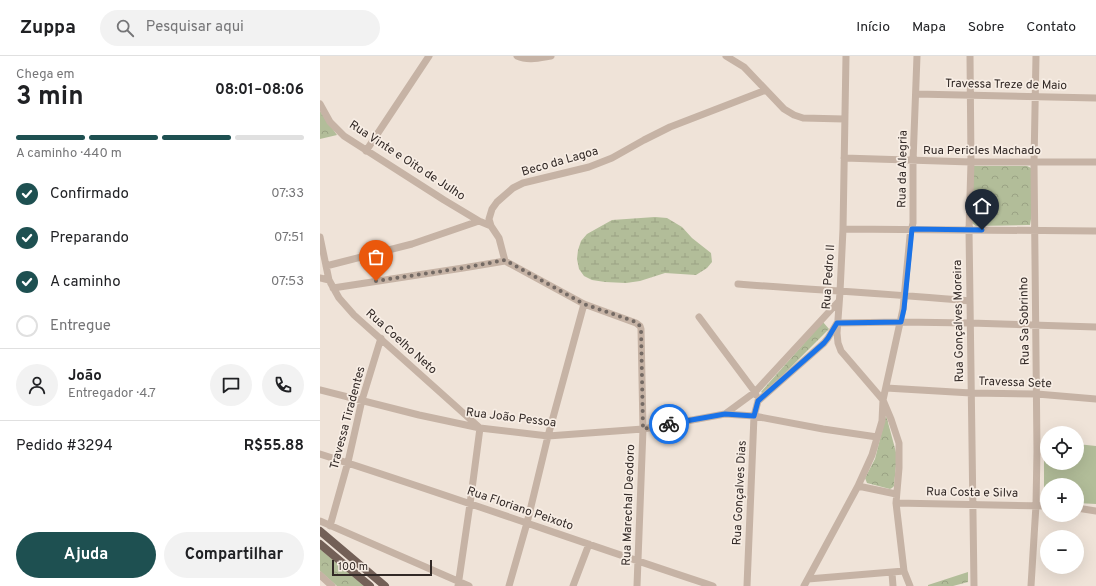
<!DOCTYPE html>
<html lang="pt">
<meta charset="utf-8">
<style>
body{margin:0;font-family:Overpass,sans-serif;background:#f2f2f2;color:#202124;height:100vh;display:flex;flex-direction:column;font-size:15px;white-space:nowrap}
*{box-sizing:border-box;margin:0}
p{font-size:13px;color:#757577}
.icon{flex:none;width:22px;height:22px;fill:none;stroke:currentColor;stroke-width:2;stroke-linecap:round;stroke-linejoin:round}
.map{position:relative;flex:1;overflow:hidden}
.drawer{display:flex;flex-direction:column;background:#fff;width:320px}
.drawer>*{flex:none}
.tools{position:absolute;left:720px;top:370px;display:grid;gap:8px}
.tools a{display:grid;place-items:center;width:44px;height:44px;border-radius:50%;background:#fff;box-shadow:0 4px 16px #0002;font-size:20px}
.scale{position:absolute;left:12px;bottom:10px;width:100px;box-sizing:border-box;padding-left:4px;border:2px solid #322926;border-top:0;font-size:11px;line-height:14px;white-space:nowrap;color:#322926;-webkit-text-stroke:3px #f7ede4;paint-order:stroke}
.pin{position:absolute;display:grid;place-items:center;width:34px;height:34px;color:#fff;margin:-41px -17px;border-radius:50% 50% 50% 0;rotate:-45deg;box-shadow:0 0 4px #0007}
.pin .icon{rotate:45deg}
.courier{position:absolute;display:grid;place-items:center;width:40px;height:40px;margin:-20px;border:3px solid #1a73e8;border-radius:50%;background:#fff;color:#222;box-shadow:0 1px 5px #0007}
.head em{font-style:normal;font-weight:700}
.head div{display:flex;flex-direction:column-reverse}
.head{display:flex;align-items:center;justify-content:space-between;height:68px;padding:0 16px}
h1{font-size:26px;font-weight:700;line-height:30px}
.bar{display:grid;grid-template-columns:repeat(4,1fr);gap:6px 4px;align-content:center;height:48px;padding:0 16px}
.bar i{height:5px;border-radius:3px;background:#e0e0e0}
.bar .current{background:#1e5051}
.bar p{grid-column:span 4}
.line{display:flex;align-items:center;gap:10px;padding:0 16px;border-top:1px solid #e0e0e0}
.line div{flex:1}
.round{display:grid;place-items:center;flex:none;width:42px;height:42px;border-radius:21px;background:#f2f2f2}
ol{padding:0 16px;list-style:none}
li{display:flex;align-items:center;gap:12px;height:44px}
li p{margin-inline-start:auto}
li .icon{padding:4px;border-radius:50%;background:#1e5051;color:#fff;stroke-width:4}
li:last-child{color:#757577}
li i{width:22px;height:22px;border:2px solid #e0e0e0;border-radius:50%}
.primary-button{display:flex;gap:8px;margin-top:auto;padding:8px 16px}
.primary-button a{flex:1;height:46px;border-radius:24px;background:#1e5051;color:#fff;font-size:16px;font-weight:700;line-height:46px;text-align:center}
.primary-button a+a{background:#f2f2f2;color:#202124}
header{display:flex;align-items:center;gap:24px;box-sizing:border-box;height:56px;padding:0 20px;background:#fff;border-bottom:1px solid #e0e0e0}
header strong{font-size:19px}
nav{display:flex;gap:22px;margin-inline-start:auto;font-size:14px}
.search{width:280px;height:36px;background:#f2f2f2;display:flex;align-items:center;gap:10px;box-sizing:border-box;padding:0 14px;border-radius:22px;color:#757577;font-size:15px}
main{display:flex;flex:1;min-height:0}
.map>svg:first-child{display:block}
</style>
<header>
<strong>Zuppa</strong>
<div class="search"><svg class="icon" aria-label="search" viewBox="0 0 24 24"><circle cx="10" cy="10" r="6"/><path d="M15 15l6 6"/></svg>Pesquisar aqui</div>
<nav><a>Início</a><a>Mapa</a><a>Sobre</a><a>Contato</a></nav>
</header>
<main>
<section class="drawer">
<div class="head"><div><h1>3 min</h1><p>Chega em</p></div><em>08:01–08:06</em></div>
<div class="bar"><i class="current"></i><i class="current"></i><i class="current"></i><i></i><p>A caminho · 440 m</p></div>
<ol>
<li><svg class="icon" aria-label="check" viewBox="0 0 24 24"><path d="M5 12l5 5 9-10"/></svg>Confirmado<p>07:33</p></li>
<li><svg class="icon" aria-label="check" viewBox="0 0 24 24"><path d="M5 12l5 5 9-10"/></svg>Preparando<p>07:51</p></li>
<li><svg class="icon" aria-label="check" viewBox="0 0 24 24"><path d="M5 12l5 5 9-10"/></svg>A caminho<p>07:53</p></li>
<li><i></i>Entregue</li>
</ol>
<div class="line" style="height:72px"><a class="round"><svg class="icon" aria-label="person" viewBox="0 0 24 24"><circle cx="12" cy="8" r="4"/><path d="M4 21q1-7 8-7t8 7"/></svg></a><div><b>João</b><p>Entregador · 4.7</p></div><a class="round"><svg class="icon" aria-label="chat" viewBox="0 0 24 24"><path d="M4 5h16v11H9l-5 4z"/></svg></a><a class="round"><svg class="icon" aria-label="phone" viewBox="0 0 24 24"><path d="M5 4h4l2 5-3 2q2 4 5 5l2-3 5 2v4C11 20 4 13 5 4z"/></svg></a></div>
<div class="line" style="height:52px"><div>Pedido #3294</div><b>R$55.88</b></div>
<div class="primary-button"><a>Ajuda</a><a>Compartilhar</a></div>
</section>
<div class="map">
<svg width="776" height="530" viewBox="0 0 776 530">
<defs>
<pattern id="wetland-marsh" width="20" height="14" patternUnits="userSpaceOnUse"><rect width="20" height="14" fill="#b2bd99"/><path d="M1 5h8M5 5V1M11 12h8M15 12V8" fill="none" stroke="#9aa284"/></pattern>
<pattern id="park-crowns" width="20" height="18" patternUnits="userSpaceOnUse"><rect width="20" height="18" fill="#b2bd99"/><path d="M2 6a3 3 0 1 1 6 0M12 15a3 3 0 1 1 6 0" fill="none" stroke="#9aa284"/></pattern>
</defs>
<rect width="100%" height="100%" fill="#efe3d8"/>
<path fill="url(#wetland-marsh)" d="M335,161L347,162L362,171L372,182L391,197L392,206L387,212L376,219L345,217L320,225L306,227L285,226L272,224L264,220L259,213L257,203L258,194L261,185L267,178L292,164Z"/>
<path fill="url(#park-crowns)" d="M0,55L17,79L0,83Z
M654,110H707L711,112V163L710,169H707L656,170L652,167L653,111Z
M503,266L509,273L444,338L441,336Z
M566,359L577,400L574,430L572,432L570,433L547,427L545,422L555,403Z
M0,493L44,530H17L0,515Z
M648,516V526L633,530H608V529Z"/>
<path fill="#b2bd99" d="M724,384H727V407H757V388L776,390V448L757,447V429H727V445L724,444Z"/>
<g fill="none" stroke-linecap="round" stroke-linejoin="round">
<path stroke="#c6b3a5" stroke-width="7" d="M197,0C208,5 219,2 231,0
M406,0L424,11L464,53L474,59L483,62L524,63
M650,0L651,106L649,174L654,530
M596,38L776,42
M0,48L10,66L24,80L124,144L159,165L171,170
M46,95L109,0
M524,102L651,106H776
M523,173L776,175
M0,181L9,224L19,242L34,259L160,372L150,448L138,530
M6,210L92,188L159,165
M0,222L9,224
M418,228C495,234 573,238 650,245
M13,232L143,212L185,205
M379,261L435,336L436,339
M566,332L651,337L717,338L776,343
M0,334L99,359L160,372L228,380L323,373L405,358L434,360L503,373L557,381
M438,345L504,287L508,282L517,267L581,266L650,267L776,271
M405,358L435,336L519,245
M0,398C132,440 262,487 393,530
M538,430L576,438
M576,447L727,450
M757,452L776,455
M0,465L149,530
M10,470L28,406L42,344L61,282
M572,517L573,530
M0,519L12,530
M488,523L584,515
M189,530L207,467L228,380L264,248
M253,530L269,488
M317,530L323,373L321,273L320,270L316,267L264,248L185,205L179,182L171,170L169,163L172,153L177,146L193,132L203,127L269,111L292,102L324,84L350,71L446,34
M427,530L434,360L438,345
M484,530L538,430L552,399L562,365L563,344L521,295L518,287L517,277L520,236L523,173L526,0
M590,530L584,515L576,447L579,412V387L571,363L563,344L583,253L590,180L593,167V105L597,0
M711,530L716,449L717,395L714,107L716,0"/>
<path stroke="#736057" stroke-width="8" d="M0,475L65,530
M0,488L50,530"/>
</g>
<g fill="none" stroke-linecap="round" stroke-linejoin="round">
<path stroke="#746a64" stroke-width="4" stroke-dasharray="0 7.2" d="M56,225L143,212L185,204L264,248L316,266L320,270L321,272L323,373L349,368"/>
<path stroke="#1a73e8" stroke-width="5" d="M349,368L405,358L434,360L438,345L504,287L508,282L517,267L581,266L584,253L592,173L662,174"/>
</g>
<g text-anchor="middle" dominant-baseline="central" stroke-width="3.5" stroke-linejoin="round" paint-order="stroke">
<g font-size="12" fill="#322926" stroke="#f7ede4">
<text transform="translate(686 29) rotate(1)">Travessa Treze de Maio</text>
<text x="662" y="95">Rua Pericles Machado</text>
<text transform="translate(87 105) rotate(33)">Rua Vinte e Oito de Julho</text>
<text transform="translate(240 106) rotate(-16)">Beco da Lagoa</text>
<text transform="translate(583 113) rotate(-89)">Rua da Alegria</text>
<text transform="translate(509 221) rotate(-86)">Rua Pedro II</text>
<text transform="translate(639 265) rotate(-91)">Rua Gonçalves Moreira</text>
<text transform="translate(705 265) rotate(-91)">Rua Sa Sobrinho</text>
<text transform="translate(81 286) rotate(42)">Rua Coelho Neto</text>
<text transform="translate(695 327) rotate(2)">Travessa Sete</text>
<text transform="translate(28 362) rotate(-75)">Travessa Tiradentes</text>
<text transform="translate(191 362) rotate(7)">Rua João Pessoa</text>
<text transform="translate(420 437) rotate(-87)">Rua Gonçalves Dias</text>
<text transform="translate(652 437) rotate(1)">Rua Costa e Silva</text>
<text transform="translate(309 449) rotate(-88)">Rua Marechal Deodoro</text>
<text transform="translate(200 453) rotate(19)">Rua Floriano Peixoto</text>
</g>
</g>
</svg>
<div class="tools">
<a><svg class="icon" aria-label="locate" viewBox="0 0 24 24"><circle cx="12" cy="12" r="6"/><path d="M12 2v4M12 18v4M2 12h4M18 12h4"/></svg></a>
<a>+</a>
<a>−</a>
</div>
<div class="scale">100 m</div>
<div class="pin" style="left:56px;top:225px;background:#ea580c"><svg class="icon" aria-label="bag" viewBox="0 0 24 24"><path d="M5 8h14l-1 12H6zM9 8a3 3 0 0 1 6 0"/></svg></div>
<div class="pin" style="left:662px;top:174px;background:#1f2937"><svg class="icon" aria-label="home" viewBox="0 0 24 24"><path d="M3 11l9-7 9 7M6 9v11h12V9"/></svg></div>
<div class="courier" style="left:349px;top:368px"><svg class="icon" aria-label="bike" viewBox="0 0 24 24"><circle cx="6" cy="16" r="4"/><circle cx="18" cy="16" r="4"/><path d="M6 16l4-8h5l3 8M10 8l3 8H6M13 5h3"/></svg></div>
</div>
</main>
